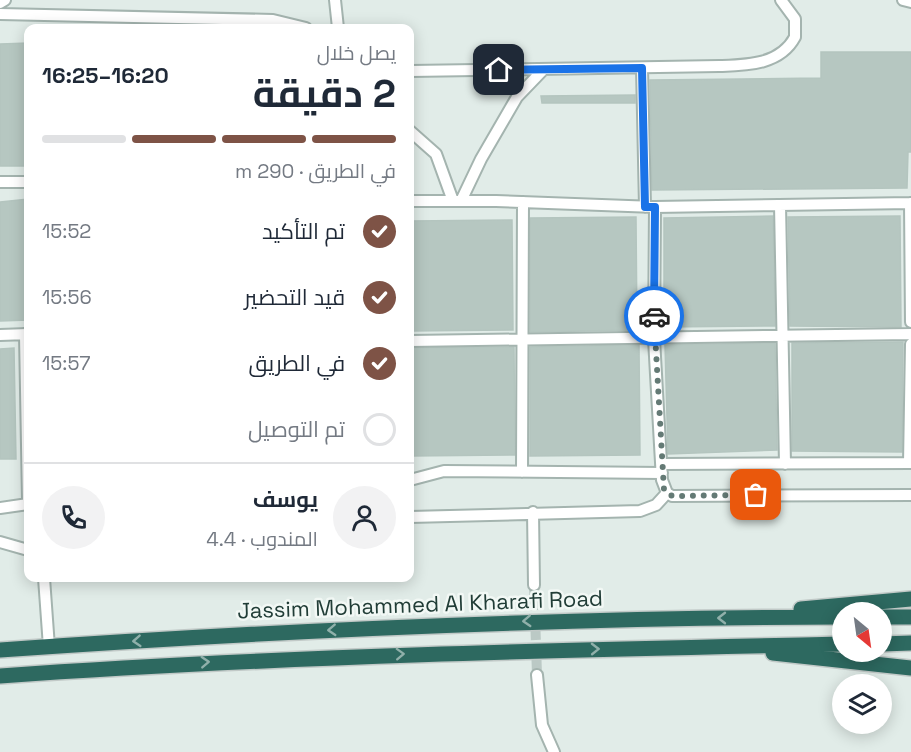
<!DOCTYPE html>
<html lang="ar">
<meta charset="utf-8">
<style>
body{margin:0;font-family:"Space Grotesk",Cairo,sans-serif;background:#f2f2f3;color:#1f2937;direction:rtl;height:100vh;display:flex;flex-direction:column;font-size:22px;white-space:nowrap}
*{box-sizing:border-box;margin:0}
p{font-size:20px;color:#747a83}
.icon{flex:none;width:33px;height:33px;fill:none;stroke:currentColor;stroke-width:2;stroke-linecap:round;stroke-linejoin:round}
.map{position:relative;flex:1;overflow:hidden;direction:ltr}
.drawer{position:absolute;left:24px;top:24px;width:390px;height:558px;display:flex;flex-direction:column;background:#fff;border-radius:12px;box-shadow:0 3px 15px #0003;direction:rtl}
.drawer>*{flex:none}
.needle{width:39px;rotate:151deg}
.buttons{position:absolute;left:832px;top:602px;display:grid;gap:12px}
.buttons a{display:grid;place-items:center;width:60px;height:60px;border-radius:50%;background:#fff;box-shadow:0 3px 15px #0003;font-size:30px}
.pin{position:absolute;display:grid;place-items:center;width:51px;height:51px;color:#fff;margin:-26px;border-radius:12px;box-shadow:0 3px 9px #0006}
.courier{position:absolute;display:grid;place-items:center;width:60px;height:60px;margin:-30px;border:4px solid #1a73e8;border-radius:50%;background:#fff;color:#222;box-shadow:0 2px 8px #0007}
.head em{font-style:normal;font-weight:700}
.head div{display:flex;flex-direction:column-reverse}
.head{display:flex;align-items:center;justify-content:space-between;height:102px;padding:0 18px}
h1{font-size:39px;font-weight:700;line-height:45px}
.bar{display:grid;grid-template-columns:repeat(4,1fr);gap:9px 6px;align-content:center;height:72px;padding:0 18px}
.bar i{height:8px;border-radius:4px;background:#e0e1e3}
.bar .current{background:#7e5346}
.bar p{grid-column:span 4}
.line{display:flex;align-items:center;gap:15px;padding:0 18px;border-top:2px solid #e0e1e3}
.line div{flex:1}
.round{display:grid;place-items:center;flex:none;width:63px;height:63px;border-radius:32px;background:#f2f2f3}
ol{padding:0 18px;list-style:none}
li{display:flex;align-items:center;gap:18px;height:66px}
li p{margin-inline-start:auto}
li .icon{padding:6px;border-radius:50%;background:#7e5346;color:#fff;stroke-width:4}
li:last-child{color:#747a83}
li i{width:33px;height:33px;border:3px solid #e0e1e3;border-radius:50%}
.map>svg:first-child{display:block}
</style>
<div class="map">
<svg width="911" height="752" viewBox="0 0 911 752">
<rect width="100%" height="100%" fill="#e1ece8"/>
<path fill="#b6c7c1" stroke="#b4c5bf" stroke-width="1.5" d="M28,43V166H0V44Z
M821,52H911V152H908L907,188L652,190L650,80L821,78Z
M635,95V103H542L541,96Z
M28,199V320L0,321V202Z
M773,216L775,326L664,327V218Z
M900,216L901,327L790,326L788,217Z
M636,217L637,330L530,332V218Z
M512,220L513,330L410,331V221Z
M903,342L902,452L792,451V343Z
M775,343L777,450L668,454L665,345Z
M639,345L640,455L530,456V347Z
M514,347L515,455L410,456V348Z
M14,348L16,459H0V349Z"/>
<g fill="none" stroke-linecap="round" stroke-linejoin="round">
<path stroke="#bbc9c5" stroke-width="10" stroke-dasharray="10 5" stroke-linecap="butt" d="M534,585L537,675"/>
<defs>
<path id="minor" d="M335,0L338,28
M903,0L911,2
M0,3L5,0
M0,14L273,20L306,28
M642,68L645,207
M410,71L719,66C747,65 780,65 795,37V19L781,0
M410,131L436,154L453,201
M0,182H28
M410,201H496L655,207L911,203
M461,201L481,159L517,97L543,70
M910,203L911,322
M780,205L785,464
M655,207L654,339L662,480L667,493L672,496L911,495
M25,334L28,501
M0,335L28,334
M410,341L911,334
M909,463L911,344
M662,464L911,463
M522,472L523,202
M410,480L444,471L662,473
M0,508L28,504
M533,512L534,585
M410,517L640,511L656,505L667,493
M0,542L28,550
M44,578L49,647
M537,675L542,725L554,752"/>
<path id="highway" d="M801,609L911,599
M882,617H911
M882,644L911,643
M0,650C282,630 561,618 843,617
M773,653L911,668
M0,676C281,656 562,650 843,644"/>
</defs>
<use href="#minor" stroke="#a4b4af" stroke-width="14"/>
<use href="#highway" stroke="#c1c9c7" stroke-width="18"/>
<use href="#minor" stroke="#fff" stroke-width="10"/>
<use href="#highway" stroke="#2d6960" stroke-width="15"/>
</g>
<defs><path id="oneway-chevron" d="M-2-3.5L2.5 0L-2 3.5" fill="none" stroke-width="1.6" stroke-linecap="round" stroke-linejoin="round" transform="scale(1.5)"/></defs>
<g stroke="#90b0aa">
<use href="#oneway-chevron" transform="translate(722 618) rotate(180)"/>
<use href="#oneway-chevron" transform="translate(527 621) rotate(177)"/>
<use href="#oneway-chevron" transform="translate(332 630) rotate(177)"/>
<use href="#oneway-chevron" transform="translate(137 641) rotate(176)"/>
<use href="#oneway-chevron" transform="translate(595 649) rotate(-1)"/>
<use href="#oneway-chevron" transform="translate(400 654) rotate(-2)"/>
<use href="#oneway-chevron" transform="translate(205 662) rotate(-3)"/>
</g>
<g fill="none" stroke-linecap="round" stroke-linejoin="round">
<path stroke="#647a75" stroke-width="6" stroke-dasharray="0 10.8" d="M654,316L664,490L672,496L756,495"/>
<path stroke="#1a73e8" stroke-width="8" d="M499,70L642,68L645,207H655L654,316"/>
</g>
<g text-anchor="middle" dominant-baseline="central" stroke-width="5" stroke-linejoin="round" paint-order="stroke">
<g font-size="22" fill="#213d37" stroke="#f2f8f5">
<text transform="translate(420 604) rotate(-2)">Jassim Mohammed Al Kharafi Road</text>
</g>
</g>
</svg>
<div class="buttons">
<a><svg class="needle" viewBox="-14 -14 28 28"><path d="M0-13l5 13h-10z" fill="#e53935"/><path d="M0 13l5-13h-10z" fill="#747a83"/></svg></a>
<a><svg class="icon" aria-label="layers" viewBox="0 0 24 24"><path d="M12 4l9 5-9 5-9-5zM3 14l9 5 9-5"/></svg></a>
</div>
<div class="pin" style="left:756px;top:495px;background:#ea580c"><svg class="icon" aria-label="bag" viewBox="0 0 24 24"><path d="M5 8h14l-1 12H6zM9 8a3 3 0 0 1 6 0"/></svg></div>
<div class="pin" style="left:499px;top:70px;background:#1f2937"><svg class="icon" aria-label="home" viewBox="0 0 24 24"><path d="M3 11l9-7 9 7M6 9v11h12V9"/></svg></div>
<div class="courier" style="left:654px;top:316px"><svg class="icon" aria-label="car" viewBox="0 0 24 24"><path d="M5 17H2v-5l4-1 3-4h7l3 4 3 1v5h-3M9 17h6M6 11h13"/><circle cx="7" cy="17" r="2"/><circle cx="17" cy="17" r="2"/></svg></div>
<section class="drawer">
<div class="head"><div><h1>2 دقيقة</h1><p>يصل خلال</p></div><em>16:20–16:25</em></div>
<div class="bar"><i class="current"></i><i class="current"></i><i class="current"></i><i></i><p>في الطريق · 290 m</p></div>
<ol>
<li><svg class="icon" aria-label="check" viewBox="0 0 24 24"><path d="M5 12l5 5 9-10"/></svg>تم التأكيد<p>15:52</p></li>
<li><svg class="icon" aria-label="check" viewBox="0 0 24 24"><path d="M5 12l5 5 9-10"/></svg>قيد التحضير<p>15:56</p></li>
<li><svg class="icon" aria-label="check" viewBox="0 0 24 24"><path d="M5 12l5 5 9-10"/></svg>في الطريق<p>15:57</p></li>
<li><i></i>تم التوصيل</li>
</ol>
<div class="line" style="height:108px"><a class="round"><svg class="icon" aria-label="person" viewBox="0 0 24 24"><circle cx="12" cy="8" r="4"/><path d="M4 21q1-7 8-7t8 7"/></svg></a><div><b>يوسف</b><p>المندوب · 4.4</p></div><a class="round"><svg class="icon" aria-label="phone" viewBox="0 0 24 24"><path d="M5 4h4l2 5-3 2q2 4 5 5l2-3 5 2v4C11 20 4 13 5 4z"/></svg></a></div>
</section>
</div>
